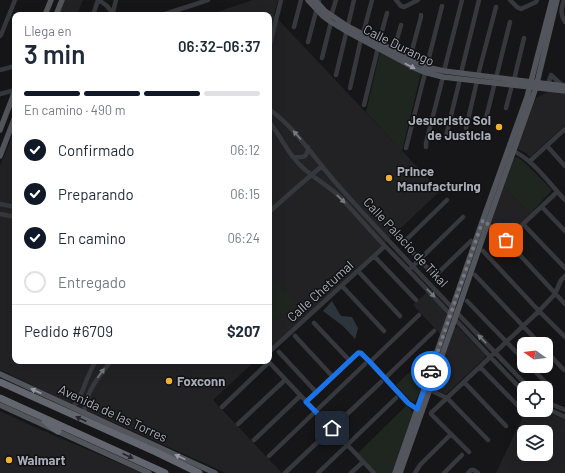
<!DOCTYPE html>
<html lang="es">
<meta charset="utf-8">
<style>
body{margin:0;font-family:Barlow,sans-serif;background:#f2f2f3;color:#1f2937;height:100vh;display:flex;flex-direction:column;font-size:15px;white-space:nowrap}
*{box-sizing:border-box;margin:0}
p{font-size:13px;color:#747a83}
.icon{flex:none;width:22px;height:22px;fill:none;stroke:currentColor;stroke-width:2;stroke-linecap:round;stroke-linejoin:round}
.map{position:relative;flex:1;overflow:hidden}
.sheet{position:absolute;left:12px;top:12px;width:260px;height:352px;display:flex;flex-direction:column;background:#fff;border-radius:8px;box-shadow:0 4px 16px #0002}
.sheet>*{flex:none}
.needle{width:26px;rotate:284deg}
.buttons{position:absolute;left:517px;top:337px;display:grid;gap:8px}
.buttons a{display:grid;place-items:center;width:36px;height:36px;border-radius:8px;background:#fff;box-shadow:0 4px 16px #0002;font-size:20px}
.pin{position:absolute;display:grid;place-items:center;width:34px;height:34px;color:#fff;margin:-17px;border-radius:8px;box-shadow:0 2px 6px #0006}
.courier{position:absolute;display:grid;place-items:center;width:40px;height:40px;margin:-20px;border:3px solid #1a73e8;border-radius:50%;background:#fff;color:#222;box-shadow:0 1px 5px #0007}
.head em{font-style:normal;font-weight:600}
.head div{display:flex;flex-direction:column-reverse}
.head{display:flex;align-items:center;justify-content:space-between;height:68px;padding:0 12px}
h1{font-size:26px;font-weight:600;line-height:30px}
.bar{display:grid;grid-template-columns:repeat(4,1fr);gap:6px 4px;align-content:center;height:48px;padding:0 12px}
.bar i{height:5px;border-radius:3px;background:#e0e1e3}
.bar .selected{background:#111827}
.bar p{grid-column:span 4}
.line{display:flex;align-items:center;gap:10px;padding:0 12px;border-top:1px solid #e0e1e3}
.line div{flex:1}
ol{padding:0 12px;list-style:none}
li{display:flex;align-items:center;gap:12px;height:44px}
li p{margin-inline-start:auto}
li .icon{padding:4px;border-radius:50%;background:#111827;color:#fff;stroke-width:4}
li:last-child{color:#747a83}
li i{width:22px;height:22px;border:2px solid #e0e1e3;border-radius:50%}
.map>svg:first-child{display:block}
</style>
<div class="map">
<svg width="565" height="473" viewBox="0 0 565 473">
<rect width="100%" height="100%" fill="#161618"/>
<path fill="#222225" fill-rule="evenodd" d="M64,0H83L77,15H58Z
M253,0H278L274,15L440,191L382,246L269,349V15H208Z
M548,92L565,94V125L530,157L526,153L517,149L536,98Z
M15,129V361H255L213,400L282,473H226L68,402L0,370V166Z
M504,187L530,214L506,236H504L491,222Z
M427,292L447,314L448,317L441,335L413,305Z
M457,326L485,355V358L446,394L435,390L433,387L453,329Z
M526,410H543L565,420V473H496ZM524,432H546V454H524Z
M0,411L37,428L142,473H0Z"/>
<path fill="#1e261f" d="M380,52H381L421,73L402,151L366,112Z
M517,157L525,163L552,190L530,214L504,187L514,158Z
M269,275L294,303L273,322L269,317Z
M436,347L416,401L412,402L396,385Z
M407,405L413,413L392,473H376L358,453Z"/>
<path fill="#2c353c" d="M332,301L341,316L352,317L358,328L355,339L343,326L323,311Z"/>
<g fill="none" stroke-linecap="round" stroke-linejoin="round">
<path stroke="#37383d" stroke-width="4.5" d="M99,0L107,6L114,15
M396,0L401,6L404,7L418,0
M510,0L517,7L521,9L536,2L537,0
M564,0C561,8 560,14 565,22
M113,12L116,0
M93,15L98,0
M162,15L208,0
M331,16L336,0
M294,27L301,0
M363,34L372,0
M0,36L1,35L15,0
M308,42L319,0
M379,42L387,13
M269,48L281,0
M394,50L401,25
M322,58L331,22
M410,58L421,17V15
M0,70L15,66
M444,71L462,0
M461,73L479,0
M336,75L354,0
M478,75L496,7
M514,80L524,38
M548,84L551,75L563,86
M350,88L361,39
M0,94L15,90
M364,105L378,48
M506,108L512,85
M269,109C290,124 306,146 322,166C332,179 343,191 354,203C411,266 470,326 529,388
M486,118L510,22
M269,122C280,134 286,151 299,164C311,177 328,185 341,198C355,213 368,228 382,243C430,291 476,343 524,392
M466,128L477,81
M447,138L446,136L460,79
M547,146L565,166
M426,147V143L443,77
M406,148L442,6
M511,150C533,159 548,182 565,200
M293,157C302,158 308,158 308,147
M530,161L565,129
M447,200L405,241L404,243L433,274L436,275L471,241
M0,204L15,207
M542,207L565,231
M269,212L295,189L322,166
M0,214L15,217
M486,222L506,240L565,304
M523,224L565,268
M506,240L557,192
M483,251L539,311L565,337
M374,256L416,300
M411,268L463,217
M358,271L400,316
M475,275L540,344
M342,286L384,331
M467,301L524,360
M314,323L350,361
M295,336L333,377
M546,351L564,370
M269,352L385,246
M279,352L316,392
M268,361L374,473
M370,362L419,315
M530,366L548,385
M480,367L523,411
M385,378L434,331
M464,382L506,426
M430,390L447,398L488,440
M306,402L359,352L370,362L408,403L412,406L419,410
M546,402L565,410
M73,407C84,395 86,375 96,361
M222,407L269,362
M546,408L565,417
M84,413C85,393 99,376 111,361
M238,424L285,380
M254,440L300,396
M469,452L431,414V413L539,311L555,294L561,280L565,276
M269,456L365,364
M285,473L381,382
M318,473L396,398
M351,473L363,462
M415,473L420,465L451,434
M444,473L462,455
M468,473L471,470H474L478,473"/>
<path stroke="#53555c" stroke-width="5.5" d="M308,0L323,16L331,22L346,31L417,69L424,72L443,77L565,91
M315,0L325,11L347,26L418,63L426,67L444,71L565,86
M45,15L51,0
M56,15L62,0
M0,130L15,91
M0,156L15,117
M0,374L215,473
M0,405L149,473
M395,473L480,228L527,97L552,0
M400,473L457,313L485,231L531,102L536,87L557,0"/>
<path stroke="#63666e" stroke-width="7" d="M0,382L156,452L199,473
M0,398L165,473
M45,421L58,431"/>
</g>
<defs><path id="oneway-solid" d="M-6-.8H1V-3.2L6.5 0L1 3.2V.8H-6Z"/></defs>
<g fill="#979ba6">
<use href="#oneway-solid" transform="translate(410 66) rotate(27)"/>
<use href="#oneway-solid" transform="translate(36 391) rotate(-155)"/>
<use href="#oneway-solid" transform="translate(180 457) rotate(-155)"/>
</g>
<g fill="#757881">
<use href="#oneway-solid" transform="translate(297 135) rotate(-132)"/>
<use href="#oneway-solid" transform="translate(341 199) rotate(44)"/>
<use href="#oneway-solid" transform="translate(431 293) rotate(46)"/>
<use href="#oneway-solid" transform="translate(482 339) rotate(-134)"/>
<use href="#oneway-solid" transform="translate(101 373) rotate(-54)"/>
</g>
<g fill="#26262a">
<use href="#oneway-solid" transform="translate(81 419) rotate(-156)"/>
<use href="#oneway-solid" transform="translate(128 456) rotate(25)"/>
</g>
<g fill="none" stroke-linecap="round" stroke-linejoin="round">
<path stroke="#757880" stroke-width="4" stroke-dasharray="0 7.2" d="M431,371L483,220L506,240"/>
<path stroke="#1a73e8" stroke-width="5" d="M332,428L306,402L358,353H361L370,362L408,403L417,409L431,371"/>
</g>
<g fill="#f2b134" stroke="#111113" stroke-width="1.5">
<circle cx="499" cy="127" r="4"/>
<circle cx="389" cy="178" r="4"/>
<circle cx="169" cy="381" r="4"/>
<circle cx="9" cy="460" r="4"/>
</g>
<g text-anchor="middle" dominant-baseline="central" stroke-width="3" stroke-linejoin="round" paint-order="stroke">
<g font-size="13" fill="#a8adb8" stroke="#111113">
<text transform="translate(399 45) rotate(26)">Calle Durango</text>
<text transform="translate(406 242) rotate(47)">Calle Palacio de Tikal</text>
<text transform="translate(320 291) rotate(-42)">Calle Chetumal</text>
<text transform="translate(113 413) rotate(25)">Avenida de las Torres</text>
</g>
<g font-size="13" font-weight="bold" fill="#a8adb8" stroke="#111113" text-anchor="start">
<text x="491" y="120" text-anchor="end">Jesucristo Sol<tspan x="491" dy="15">de Justicia</tspan></text>
<text x="397" y="171">Prince<tspan x="397" dy="15">Manufacturing</tspan></text>
<text x="177" y="381">Foxconn</text>
<text x="17" y="460">Walmart</text>
</g>
</g>
</svg>
<div class="buttons">
<a><svg class="needle" viewBox="-14 -14 28 28"><path d="M0-13l5 13h-10z" fill="#e53935"/><path d="M0 13l5-13h-10z" fill="#747a83"/></svg></a>
<a><svg class="icon" aria-label="locate" viewBox="0 0 24 24"><circle cx="12" cy="12" r="6"/><path d="M12 2v4M12 18v4M2 12h4M18 12h4"/></svg></a>
<a><svg class="icon" aria-label="layers" viewBox="0 0 24 24"><path d="M12 4l9 5-9 5-9-5zM3 14l9 5 9-5"/></svg></a>
</div>
<div class="pin" style="left:506px;top:240px;background:#ea580c"><svg class="icon" aria-label="bag" viewBox="0 0 24 24"><path d="M5 8h14l-1 12H6zM9 8a3 3 0 0 1 6 0"/></svg></div>
<div class="pin" style="left:332px;top:428px;background:#1f2937"><svg class="icon" aria-label="home" viewBox="0 0 24 24"><path d="M3 11l9-7 9 7M6 9v11h12V9"/></svg></div>
<div class="courier" style="left:431px;top:371px"><svg class="icon" aria-label="car" viewBox="0 0 24 24"><path d="M5 17H2v-5l4-1 3-4h7l3 4 3 1v5h-3M9 17h6M6 11h13"/><circle cx="7" cy="17" r="2"/><circle cx="17" cy="17" r="2"/></svg></div>
<section class="sheet">
<div class="head"><div><h1>3 min</h1><p>Llega en</p></div><em>06:32–06:37</em></div>
<div class="bar"><i class="selected"></i><i class="selected"></i><i class="selected"></i><i></i><p>En camino · 490 m</p></div>
<ol>
<li><svg class="icon" aria-label="check" viewBox="0 0 24 24"><path d="M5 12l5 5 9-10"/></svg>Confirmado<p>06:12</p></li>
<li><svg class="icon" aria-label="check" viewBox="0 0 24 24"><path d="M5 12l5 5 9-10"/></svg>Preparando<p>06:15</p></li>
<li><svg class="icon" aria-label="check" viewBox="0 0 24 24"><path d="M5 12l5 5 9-10"/></svg>En camino<p>06:24</p></li>
<li><i></i>Entregado</li>
</ol>
<div class="line" style="height:52px"><div>Pedido #6709</div><b>$207</b></div>
</section>
</div>
